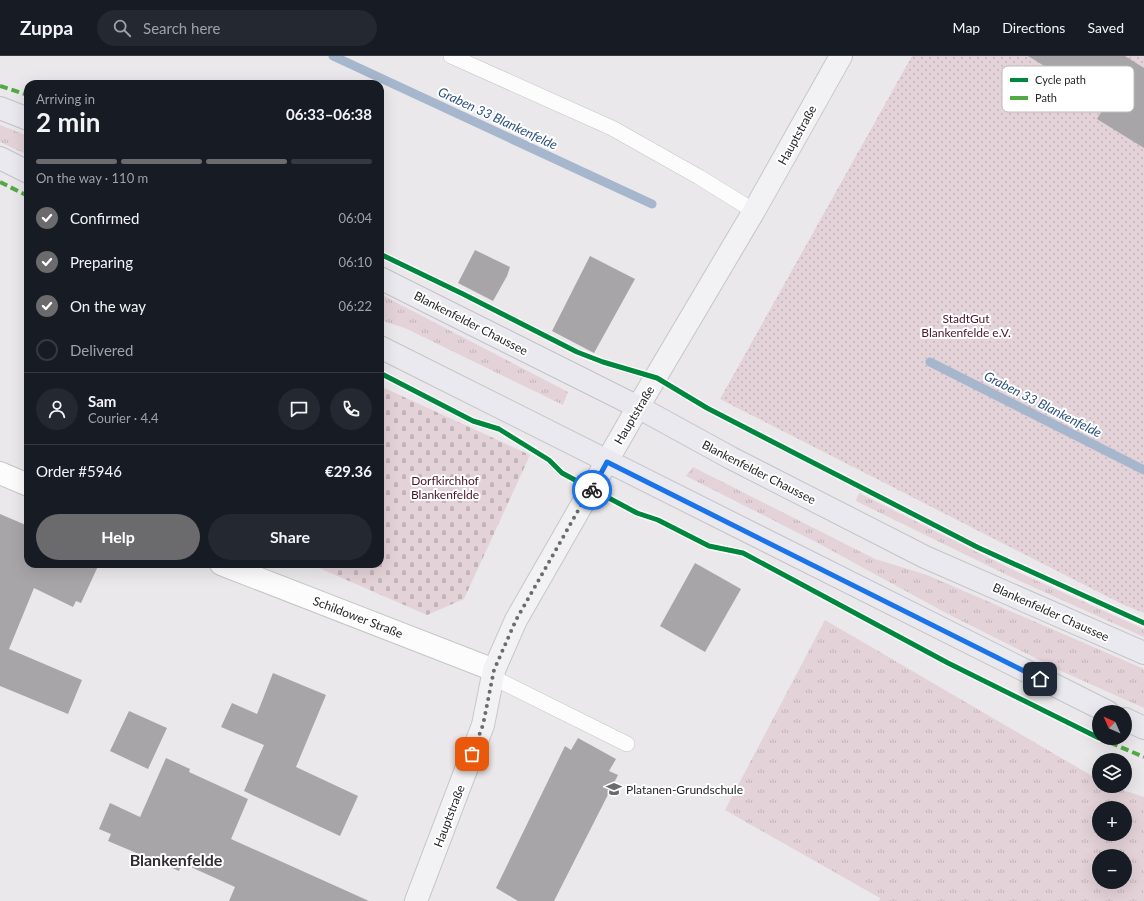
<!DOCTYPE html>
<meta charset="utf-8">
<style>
body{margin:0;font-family:Lato,sans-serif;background:#242831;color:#f1f3f6;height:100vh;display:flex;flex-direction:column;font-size:15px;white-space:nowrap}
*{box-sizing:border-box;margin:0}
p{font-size:13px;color:#9ea1a6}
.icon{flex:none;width:22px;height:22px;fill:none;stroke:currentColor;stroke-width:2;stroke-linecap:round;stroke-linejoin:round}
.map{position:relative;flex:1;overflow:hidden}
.details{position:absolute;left:24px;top:24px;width:360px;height:488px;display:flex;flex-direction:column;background:#171b24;border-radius:12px;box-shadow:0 4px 16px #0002}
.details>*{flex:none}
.needle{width:26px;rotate:315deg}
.tools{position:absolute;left:1092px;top:649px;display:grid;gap:8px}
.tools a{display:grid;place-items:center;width:40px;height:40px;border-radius:50%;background:#171b24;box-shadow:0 4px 16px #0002;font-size:20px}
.pin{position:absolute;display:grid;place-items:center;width:34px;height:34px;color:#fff;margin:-17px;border-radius:8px;box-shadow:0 2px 6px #0006}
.courier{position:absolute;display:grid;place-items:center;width:40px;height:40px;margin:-20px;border:3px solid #1a73e8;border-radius:50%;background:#fff;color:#222;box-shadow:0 1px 5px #0007}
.overview em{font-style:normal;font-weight:700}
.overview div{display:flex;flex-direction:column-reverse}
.overview{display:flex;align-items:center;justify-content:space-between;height:68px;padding:0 12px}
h1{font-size:26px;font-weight:700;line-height:30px}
.bar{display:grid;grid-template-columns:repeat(4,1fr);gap:6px 4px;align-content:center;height:48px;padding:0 12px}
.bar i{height:5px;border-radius:3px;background:#363941}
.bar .on{background:#6b6a6c}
.bar p{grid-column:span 4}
.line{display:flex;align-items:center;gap:10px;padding:0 12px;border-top:1px solid #363941}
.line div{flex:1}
.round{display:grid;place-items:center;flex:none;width:42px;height:42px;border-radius:21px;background:#242831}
ol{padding:0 12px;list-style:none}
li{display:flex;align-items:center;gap:12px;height:44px}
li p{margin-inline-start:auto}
li .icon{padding:4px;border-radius:50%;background:#6b6a6c;color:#fff;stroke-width:4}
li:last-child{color:#9ea1a6}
li i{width:22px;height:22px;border:2px solid #363941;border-radius:50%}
.cta{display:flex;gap:8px;margin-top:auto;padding:8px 12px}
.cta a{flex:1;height:46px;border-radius:24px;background:#6b6a6c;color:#fff;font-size:16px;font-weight:700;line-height:46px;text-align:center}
.cta a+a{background:#242831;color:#f1f3f6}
header{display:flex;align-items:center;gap:24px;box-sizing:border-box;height:56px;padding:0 20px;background:#171b24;border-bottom:1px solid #363941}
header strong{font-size:19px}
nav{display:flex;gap:22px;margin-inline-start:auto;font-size:14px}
.search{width:280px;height:36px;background:#242831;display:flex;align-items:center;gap:10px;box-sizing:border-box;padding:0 14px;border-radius:22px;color:#9ea1a6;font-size:15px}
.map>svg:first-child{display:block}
</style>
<header>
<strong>Zuppa</strong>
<div class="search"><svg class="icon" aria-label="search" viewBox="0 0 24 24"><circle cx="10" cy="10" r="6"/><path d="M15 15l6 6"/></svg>Search here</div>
<nav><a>Map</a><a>Directions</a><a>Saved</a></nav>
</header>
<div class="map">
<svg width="1144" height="845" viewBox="0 0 1144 845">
<defs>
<pattern id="grass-tufts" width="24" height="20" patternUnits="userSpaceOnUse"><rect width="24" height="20" fill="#e3d2d7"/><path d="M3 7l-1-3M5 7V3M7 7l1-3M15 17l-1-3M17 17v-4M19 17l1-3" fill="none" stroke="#c3b4b9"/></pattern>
<pattern id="cemetery-stones" width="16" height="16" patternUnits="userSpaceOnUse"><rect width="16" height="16" fill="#e3d2d7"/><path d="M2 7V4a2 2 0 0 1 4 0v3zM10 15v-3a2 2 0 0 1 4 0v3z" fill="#c3b4b9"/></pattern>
<pattern id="garden-dots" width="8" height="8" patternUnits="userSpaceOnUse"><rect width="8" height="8" fill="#e3d2d7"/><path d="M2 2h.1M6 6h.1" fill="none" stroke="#c3b4b9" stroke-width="1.8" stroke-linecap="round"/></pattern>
</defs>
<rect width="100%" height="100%" fill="#eae8eb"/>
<path fill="url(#grass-tufts)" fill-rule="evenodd" d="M0,69L28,80V99L0,86Z
M380,238L568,336L563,349L405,272L380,264Z
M693,411L875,503L927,519L1144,613V652L1059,614L946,557L816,486L686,420Z
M859,437L1011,513L1144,573V581L1009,520L856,445Z
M825,564L1099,724V730H1110L1144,741V845H879L880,842L725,754ZM1099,752H1125V778H1099ZM1099,800H1125V826H1099Z"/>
<path fill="url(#cemetery-stones)" d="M380,330L530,399L464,543L427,559L310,508H380Z"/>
<path fill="url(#garden-dots)" d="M912,0H1144V557L1122,548L720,343Z"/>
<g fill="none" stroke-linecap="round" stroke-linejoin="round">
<path stroke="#a5b6cd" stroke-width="9" d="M333,0L652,148
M930,306L1144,414"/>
</g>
<path fill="#a7a5a7" d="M1028,0H1125L1144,12V92L1097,63L1105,50L1090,41L1092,39Z
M475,194L510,211L507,220L493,245L458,227Z
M590,200L635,223L594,297L552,275Z
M0,458L28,470V508H99L81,547L76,545L73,551L34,532L9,593L82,624L68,658L0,630Z
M695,507L741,533L705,596L660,570Z
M273,617L326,639L296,711L358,740L340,780L244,735L264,689L221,671L232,647L257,658Z
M129,655L167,672L148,713L110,695Z
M578,682L616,703L609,715L618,719L554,845H518L496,832L565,690L571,694Z
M166,702L190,713L189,716L248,743L231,783L369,845H229L235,831L182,807L179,815L108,785L111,778L99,773L110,747L140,761Z"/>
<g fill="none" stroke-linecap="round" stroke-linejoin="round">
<defs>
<path id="lane" d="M451,0L612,72L699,121L754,155
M492,621L627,688"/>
<path id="street" d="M0,417L28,429
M221,508L494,614"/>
<path id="secondary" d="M416,845L483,669L494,614L516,564L638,351L754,155L841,0"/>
<path id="primary" d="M0,52L28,63
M0,102L28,116
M380,222L638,351L731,402L925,501L1144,597
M380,291L1108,656
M1125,663L1144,672"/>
</defs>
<use href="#lane" stroke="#c6c5c7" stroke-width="16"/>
<use href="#street" stroke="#c6c5c7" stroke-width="24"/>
<use href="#secondary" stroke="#c6c5c7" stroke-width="24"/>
<use href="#primary" stroke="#c4c3c5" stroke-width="24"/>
<use href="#lane" stroke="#fcfcfc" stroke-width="15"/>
<use href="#street" stroke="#fcfcfc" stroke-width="22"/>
<use href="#secondary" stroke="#f2f2f5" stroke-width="22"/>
<use href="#primary" stroke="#e9e9ef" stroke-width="22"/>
<path stroke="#53aa44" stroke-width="4" stroke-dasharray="8 4" stroke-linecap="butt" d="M0,30L28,39
M0,126L28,140
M1099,682L1144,701"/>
<defs>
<path id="cycleway" d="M380,198L463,238L577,296L603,306L657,322L707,352L977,491L1144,567
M380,317L473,365L499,373L549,404L562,417L637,457L658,464L709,490L743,497L948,607L1099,682"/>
</defs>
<use href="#cycleway" stroke="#fff" stroke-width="8"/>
<use href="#cycleway" stroke="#00873e" stroke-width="5"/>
</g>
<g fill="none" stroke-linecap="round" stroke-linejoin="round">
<path stroke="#6b6a6c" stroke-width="4" stroke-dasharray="0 7.2" d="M472,698L483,669L494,614L516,564L583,446L592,434"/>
<path stroke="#1a73e8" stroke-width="5" d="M592,434L607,406L1040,623"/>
</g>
<defs>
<symbol id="school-bare" viewBox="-9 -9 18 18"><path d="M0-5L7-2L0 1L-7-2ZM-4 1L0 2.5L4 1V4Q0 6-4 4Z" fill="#6b6a6c" stroke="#fff" stroke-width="2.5" paint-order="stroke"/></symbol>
</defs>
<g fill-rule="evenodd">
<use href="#school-bare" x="603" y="722" width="22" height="22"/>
</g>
<g text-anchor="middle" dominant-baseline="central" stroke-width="4" stroke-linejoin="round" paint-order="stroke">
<g font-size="12" fill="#272628" stroke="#fff">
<text transform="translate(797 79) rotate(-61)">Hauptstraße</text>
<text transform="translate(471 267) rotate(27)">Blankenfelder Chaussee</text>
<text transform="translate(634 359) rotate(-59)">Hauptstraße</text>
<text transform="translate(759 416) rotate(27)">Blankenfelder Chaussee</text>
<text transform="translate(1051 556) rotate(24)">Blankenfelder Chaussee</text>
<text transform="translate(358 561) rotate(21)">Schildower Straße</text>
<text transform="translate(449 760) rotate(-69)">Hauptstraße</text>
</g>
<g font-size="12" fill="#4a1427" stroke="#fff">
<text x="966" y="262">StadtGut<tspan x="966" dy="14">Blankenfelde e.V.</tspan></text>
<text x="445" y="424">Dorfkirchhof<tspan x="445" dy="14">Blankenfelde</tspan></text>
</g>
<g font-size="12" fill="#272628" stroke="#fff" text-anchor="start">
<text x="626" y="733">Platanen-Grundschule</text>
</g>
<g font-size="13" font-style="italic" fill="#2e527e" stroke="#fff">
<text transform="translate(498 62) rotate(25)">Graben 33 Blankenfelde</text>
<text transform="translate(1043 348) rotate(27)">Graben 33 Blankenfelde</text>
</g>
<g font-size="16" font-weight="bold" fill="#2f2d30" stroke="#fff">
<text x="176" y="803">Blankenfelde</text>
</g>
</g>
<rect x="1002" y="10" width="132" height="46" rx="6" fill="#fff" stroke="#bebebe" stroke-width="1"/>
<rect x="1010" y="22" width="18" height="4" fill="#00873e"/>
<rect x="1010" y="40" width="18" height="4" fill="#53aa44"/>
<g font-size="11" fill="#272628">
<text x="1035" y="28">Cycle path</text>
<text x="1035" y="46">Path</text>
</g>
</svg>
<div class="tools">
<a><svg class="needle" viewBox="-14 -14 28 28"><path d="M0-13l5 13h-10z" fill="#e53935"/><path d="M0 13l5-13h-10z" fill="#9ea1a6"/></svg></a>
<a><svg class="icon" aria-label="layers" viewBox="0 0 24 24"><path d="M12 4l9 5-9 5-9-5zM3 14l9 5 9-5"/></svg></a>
<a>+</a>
<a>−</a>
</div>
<div class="pin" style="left:472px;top:698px;background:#ea580c"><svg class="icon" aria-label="bag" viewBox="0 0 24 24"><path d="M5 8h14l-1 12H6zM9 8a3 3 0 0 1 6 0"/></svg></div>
<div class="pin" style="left:1040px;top:623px;background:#1f2937"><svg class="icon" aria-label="home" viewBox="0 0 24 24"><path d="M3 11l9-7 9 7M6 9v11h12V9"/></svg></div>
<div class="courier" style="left:592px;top:434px"><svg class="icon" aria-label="bike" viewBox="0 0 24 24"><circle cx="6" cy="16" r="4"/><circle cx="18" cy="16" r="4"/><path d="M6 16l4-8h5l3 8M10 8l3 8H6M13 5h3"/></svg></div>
<section class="details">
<div class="overview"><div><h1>2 min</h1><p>Arriving in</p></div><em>06:33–06:38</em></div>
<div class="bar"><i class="on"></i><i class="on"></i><i class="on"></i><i></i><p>On the way · 110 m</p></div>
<ol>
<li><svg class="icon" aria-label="check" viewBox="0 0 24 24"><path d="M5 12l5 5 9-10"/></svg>Confirmed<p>06:04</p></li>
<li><svg class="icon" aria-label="check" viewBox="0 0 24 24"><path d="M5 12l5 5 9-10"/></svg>Preparing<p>06:10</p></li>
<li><svg class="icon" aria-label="check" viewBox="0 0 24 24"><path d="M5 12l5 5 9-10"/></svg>On the way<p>06:22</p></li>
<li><i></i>Delivered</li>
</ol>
<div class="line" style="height:72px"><a class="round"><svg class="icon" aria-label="person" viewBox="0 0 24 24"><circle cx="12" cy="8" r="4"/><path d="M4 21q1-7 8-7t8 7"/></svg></a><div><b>Sam</b><p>Courier · 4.4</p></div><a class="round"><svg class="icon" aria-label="chat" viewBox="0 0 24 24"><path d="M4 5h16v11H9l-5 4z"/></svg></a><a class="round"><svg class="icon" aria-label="phone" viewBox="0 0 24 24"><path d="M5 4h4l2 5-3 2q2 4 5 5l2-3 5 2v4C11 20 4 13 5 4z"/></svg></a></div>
<div class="line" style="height:52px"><div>Order #5946</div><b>€29.36</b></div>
<div class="cta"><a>Help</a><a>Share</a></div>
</section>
</div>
